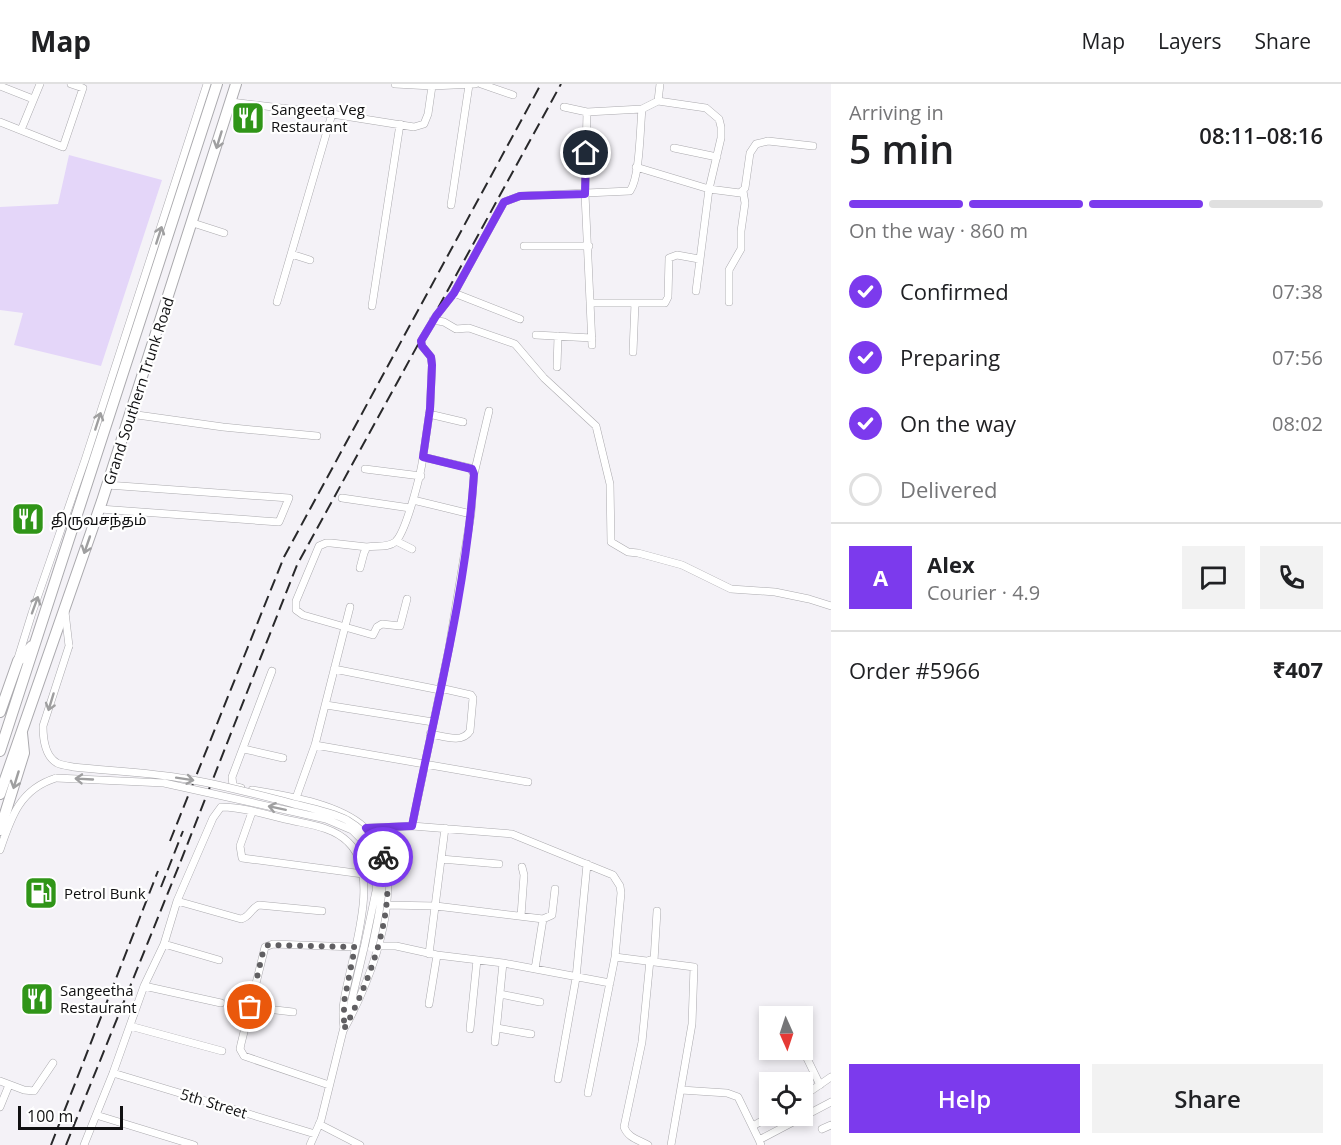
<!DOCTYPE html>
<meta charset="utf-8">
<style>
body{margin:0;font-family:"Open Sans","Noto Sans Tamil",sans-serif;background:#f2f2f2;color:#202124;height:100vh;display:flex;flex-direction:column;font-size:22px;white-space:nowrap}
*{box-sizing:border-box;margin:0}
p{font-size:20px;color:#757577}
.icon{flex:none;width:33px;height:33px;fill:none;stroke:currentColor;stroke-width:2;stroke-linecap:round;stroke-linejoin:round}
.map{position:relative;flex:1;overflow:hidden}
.drawer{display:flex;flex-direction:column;background:#fff;width:510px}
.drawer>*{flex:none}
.needle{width:39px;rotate:177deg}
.fabs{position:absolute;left:759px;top:922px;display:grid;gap:12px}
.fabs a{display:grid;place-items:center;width:54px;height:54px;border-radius:0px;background:#fff;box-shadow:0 3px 9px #0003;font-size:30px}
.scale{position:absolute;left:18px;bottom:15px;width:105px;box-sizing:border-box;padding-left:6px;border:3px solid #101011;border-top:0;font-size:16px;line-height:21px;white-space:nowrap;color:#101011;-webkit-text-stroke:4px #fff;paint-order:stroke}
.pin{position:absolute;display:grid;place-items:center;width:51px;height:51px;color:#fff;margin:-26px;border:3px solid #fff;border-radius:50%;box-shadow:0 2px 6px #0007}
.courier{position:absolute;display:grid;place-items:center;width:60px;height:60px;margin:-30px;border:4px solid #7c3aed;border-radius:50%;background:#fff;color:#222;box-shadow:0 2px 8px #0007}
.headline em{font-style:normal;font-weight:600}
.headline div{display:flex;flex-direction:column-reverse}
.headline{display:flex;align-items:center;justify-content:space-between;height:102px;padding:0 18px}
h1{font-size:39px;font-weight:600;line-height:45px}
.bar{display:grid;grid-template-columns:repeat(4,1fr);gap:9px 6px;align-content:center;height:72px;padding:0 18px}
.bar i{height:8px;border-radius:4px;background:#e0e0e0}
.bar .selected{background:#7c3aed}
.bar p{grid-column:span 4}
.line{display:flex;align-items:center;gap:15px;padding:0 18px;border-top:2px solid #e0e0e0}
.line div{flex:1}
.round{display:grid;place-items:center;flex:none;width:63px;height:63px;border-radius:0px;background:#f2f2f2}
ol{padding:0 18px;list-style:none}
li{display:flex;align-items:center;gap:18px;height:66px}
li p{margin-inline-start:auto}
li .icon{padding:6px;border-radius:50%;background:#7c3aed;color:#fff;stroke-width:4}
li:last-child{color:#757577}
li i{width:33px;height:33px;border:3px solid #e0e0e0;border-radius:50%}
.action{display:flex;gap:12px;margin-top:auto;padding:12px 18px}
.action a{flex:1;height:69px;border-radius:0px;background:#7c3aed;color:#fff;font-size:24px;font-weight:600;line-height:69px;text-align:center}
.action a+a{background:#f2f2f2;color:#202124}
header{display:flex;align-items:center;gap:36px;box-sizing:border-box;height:84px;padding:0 30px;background:#fff;border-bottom:2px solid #e0e0e0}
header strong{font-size:28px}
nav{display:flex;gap:33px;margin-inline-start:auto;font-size:21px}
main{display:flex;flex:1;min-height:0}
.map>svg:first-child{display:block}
</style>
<header>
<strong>Map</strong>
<nav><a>Map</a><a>Layers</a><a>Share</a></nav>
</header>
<main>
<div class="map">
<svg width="831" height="1061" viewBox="0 0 831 1061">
<rect width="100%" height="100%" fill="#f4f2f7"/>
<path fill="#e4d6f9" d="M69,71L162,96L101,282L14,261L23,229L0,226V123L58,120Z"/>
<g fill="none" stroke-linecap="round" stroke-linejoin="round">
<defs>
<path id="minor" d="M395,0L432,2L475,0
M481,0L513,11
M0,2L33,15
M658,17L706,24L719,35L721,43V54L709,105L696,207
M231,18L332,30L414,43L424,40L428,30L432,2
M564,23L587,28L642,25L658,17L660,0
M587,28L585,110L592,261
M0,38L63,63L83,4L71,0
M21,46L40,0
M674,64L717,73
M636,83L709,105L740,109L745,104L750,69L756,60L768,57L813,62
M451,121L469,1
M193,139L224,149
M524,162H589
M291,170L310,176
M454,209L520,235
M277,218L332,30
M729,218V186L741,165V147L745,119L743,107
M591,219H665L668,213L669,174L677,171L699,175
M372,222L400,40
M433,236L444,238L456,245L469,244L515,260L544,294L596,342L610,400L611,458L628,468L638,469L682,481L731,505L775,508L809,515L831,522
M536,251L592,254
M633,268L635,219
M557,283L558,252
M130,330L223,343L317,352
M429,330L463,338
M365,385L421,392
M474,390L489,327
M342,414L410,424
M413,416L471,430
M100,425L279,438L289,414L107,401
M396,457L412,465
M367,463L331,459H326L319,462L296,517V526L303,531L373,551L377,543L382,540L400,542L407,515
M360,484L364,469L367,463C376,461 388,464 395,458C406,449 421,389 423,373
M65,528L69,562
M18,574L32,529L85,376L207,0
M334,585L440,606
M326,621L433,638
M430,650C443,652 462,660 470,647L473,614L471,611L440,604
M315,661L528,698
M244,665L283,674
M241,704L233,702L232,693L272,587
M252,706C286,712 337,719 364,743C415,787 371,897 344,945
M296,714L315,661L350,523
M252,728L240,762L242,774L363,790
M412,742L449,564L471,430L474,390L470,384L423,373L430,325L432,281L431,273L422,262L421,257L436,232L454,209L504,118L520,112L630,107C640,93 640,44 642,25
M366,744L412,742L512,750L613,791L620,802L621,809L615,873L694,883L692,940L671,1061
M0,766C11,733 20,705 56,694
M441,775L499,780
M177,817L241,835C250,833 251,824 259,821L322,827
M387,821L436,822L543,835L552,831L555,805
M521,832L524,791L522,783
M164,860L219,876
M378,862H396L437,871L503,879L610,899
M429,870L445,744
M654,877L657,827
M535,885L543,835
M144,902L221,919
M500,910L540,918
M429,920L437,871
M250,923L293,928
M348,932L364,864
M130,942L222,967
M497,944L531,950
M470,945L477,876
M495,958L503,879
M802,964L820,1001
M113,989L315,1050
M558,995L576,894L587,780
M0,997L24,1006L34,1007L53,979
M329,1001L244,972L240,965L241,960L265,863L273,860L355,863
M681,1006L727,1009L738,1013L759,1056
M588,1009L615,873
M802,1013L831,993
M0,1023L9,1001
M96,1031L194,1061
M319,1040L360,1061
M753,1042L770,1032
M822,1045L831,1041
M84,1061L113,989L144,902L164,860L177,817L213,734L221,723C245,723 270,732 294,737C313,741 334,744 348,758C383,791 350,876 344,917C342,926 343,936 344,945
M310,1061L321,1036L344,943
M648,1061C639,1056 628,1054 624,1043L642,958L650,876
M761,1061L759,1056L831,1018"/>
<path id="highway" d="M0,628L18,577L32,562
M0,667L217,0
M0,710L102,417L236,0
M0,746L24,669L22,649"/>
</defs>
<use href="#minor" stroke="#abaaae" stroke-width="8"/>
<use href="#highway" stroke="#abaaae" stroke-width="12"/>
<use href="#minor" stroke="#fff" stroke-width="7"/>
<use href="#highway" stroke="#fff" stroke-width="10"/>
<path stroke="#29292b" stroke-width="2" stroke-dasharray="12 6" stroke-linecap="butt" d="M170,757L284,473L541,0
M161,803L183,747
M51,1061L158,787
M66,1061L180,779L297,481L561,0"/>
<defs>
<path id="minor-bridge" d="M69,562L43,642C43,655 45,672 57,679C61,681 68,682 73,683C110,687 149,688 187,695C223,701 259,711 294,720C311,724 331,728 347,736C357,742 367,750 373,761C391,792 378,831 372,864
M56,694L164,699L326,735L352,746L364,758L372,771L376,786V807L364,864"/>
</defs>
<use href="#minor-bridge" stroke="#abaaae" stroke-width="8" stroke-linecap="butt"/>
<use href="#minor-bridge" stroke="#fff" stroke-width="7"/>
</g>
<defs><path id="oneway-shaft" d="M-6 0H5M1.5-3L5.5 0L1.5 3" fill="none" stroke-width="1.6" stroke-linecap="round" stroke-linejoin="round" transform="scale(1.5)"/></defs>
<g stroke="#9f9fa0">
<use href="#oneway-shaft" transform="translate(219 56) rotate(107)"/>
<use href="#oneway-shaft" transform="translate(159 151) rotate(-72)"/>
<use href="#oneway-shaft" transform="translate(98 337) rotate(-72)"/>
<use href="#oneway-shaft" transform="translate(87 461) rotate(109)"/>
<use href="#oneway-shaft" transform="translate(35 521) rotate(-70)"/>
<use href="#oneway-shaft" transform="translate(51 618) rotate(107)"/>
<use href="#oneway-shaft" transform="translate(84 695) rotate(-177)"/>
<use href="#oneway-shaft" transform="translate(185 695) rotate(9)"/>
<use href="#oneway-shaft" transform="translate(16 696) rotate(107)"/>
<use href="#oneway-shaft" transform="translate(277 724) rotate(-168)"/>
</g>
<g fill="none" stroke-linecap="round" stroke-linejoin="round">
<path stroke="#605f62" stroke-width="6" stroke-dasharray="0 10.8" d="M250,923L263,868L268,861L355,863L344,918V945C368,902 399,821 383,773"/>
<path stroke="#7c3aed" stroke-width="8" d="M383,773L374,754L366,744L412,742C435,625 466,509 474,390L472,385L423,373L430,325L432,281L431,273L422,262L421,257L436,232L454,209L504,118L520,112L585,110L586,69"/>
</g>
<defs>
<symbol id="restaurant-square" viewBox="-11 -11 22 22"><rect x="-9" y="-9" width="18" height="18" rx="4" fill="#309518" stroke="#fff"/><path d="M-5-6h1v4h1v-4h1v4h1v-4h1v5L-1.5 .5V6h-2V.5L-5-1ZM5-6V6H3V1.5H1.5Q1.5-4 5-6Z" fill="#fff"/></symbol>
<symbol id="fuel-square" viewBox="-11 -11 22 22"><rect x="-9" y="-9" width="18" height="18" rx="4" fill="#309518" stroke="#fff"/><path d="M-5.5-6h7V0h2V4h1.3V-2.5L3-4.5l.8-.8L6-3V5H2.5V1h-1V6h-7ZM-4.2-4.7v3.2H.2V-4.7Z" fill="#fff"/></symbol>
</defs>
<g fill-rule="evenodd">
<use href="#restaurant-square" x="229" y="15" width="38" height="38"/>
<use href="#restaurant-square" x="9" y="416" width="38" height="38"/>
<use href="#fuel-square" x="22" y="790" width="38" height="38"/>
<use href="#restaurant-square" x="18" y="896" width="38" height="38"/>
</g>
<g text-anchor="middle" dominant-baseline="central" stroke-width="4.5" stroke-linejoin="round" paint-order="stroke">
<g font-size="15" fill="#101011" stroke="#fff" text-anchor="start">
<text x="271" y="25">Sangeeta Veg<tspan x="271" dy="17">Restaurant</tspan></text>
<text x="51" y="435">திருவசந்தம்</text>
<text x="64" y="809">Petrol Bunk</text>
<text x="60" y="906">Sangeetha<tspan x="60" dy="17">Restaurant</tspan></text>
</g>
<g font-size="15" fill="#101011" stroke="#fff">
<text transform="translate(138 307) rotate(-72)">Grand Southern Trunk Road</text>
<text transform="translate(214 1019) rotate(17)">5th Street</text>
</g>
</g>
</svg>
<div class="fabs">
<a><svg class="needle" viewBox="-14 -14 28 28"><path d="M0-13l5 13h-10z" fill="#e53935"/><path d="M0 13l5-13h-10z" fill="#757577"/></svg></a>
<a><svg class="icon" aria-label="locate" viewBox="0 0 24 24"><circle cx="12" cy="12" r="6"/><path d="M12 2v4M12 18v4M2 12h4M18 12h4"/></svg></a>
</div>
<div class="scale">100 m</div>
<div class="pin" style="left:250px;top:923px;background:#ea580c"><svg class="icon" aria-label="bag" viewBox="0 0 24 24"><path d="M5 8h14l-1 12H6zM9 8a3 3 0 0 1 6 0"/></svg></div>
<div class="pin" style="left:586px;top:69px;background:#1f2937"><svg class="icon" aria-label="home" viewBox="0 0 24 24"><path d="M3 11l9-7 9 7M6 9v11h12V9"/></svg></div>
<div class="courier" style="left:383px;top:773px"><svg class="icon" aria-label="bike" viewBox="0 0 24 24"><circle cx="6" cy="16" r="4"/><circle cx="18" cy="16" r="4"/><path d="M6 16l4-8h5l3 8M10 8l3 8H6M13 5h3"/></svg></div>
</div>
<section class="drawer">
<div class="headline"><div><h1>5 min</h1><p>Arriving in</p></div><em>08:11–08:16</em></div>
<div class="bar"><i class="selected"></i><i class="selected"></i><i class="selected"></i><i></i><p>On the way · 860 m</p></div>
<ol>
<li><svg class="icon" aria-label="check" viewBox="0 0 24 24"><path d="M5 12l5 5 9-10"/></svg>Confirmed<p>07:38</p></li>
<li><svg class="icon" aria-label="check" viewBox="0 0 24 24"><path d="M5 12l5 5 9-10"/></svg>Preparing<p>07:56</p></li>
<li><svg class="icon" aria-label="check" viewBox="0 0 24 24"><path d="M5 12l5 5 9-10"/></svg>On the way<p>08:02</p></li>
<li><i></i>Delivered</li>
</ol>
<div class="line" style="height:108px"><b class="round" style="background:#7c3aed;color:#fff">A</b><div><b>Alex</b><p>Courier · 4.9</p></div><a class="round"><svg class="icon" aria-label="chat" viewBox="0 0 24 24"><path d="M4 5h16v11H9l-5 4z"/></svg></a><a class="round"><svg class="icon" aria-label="phone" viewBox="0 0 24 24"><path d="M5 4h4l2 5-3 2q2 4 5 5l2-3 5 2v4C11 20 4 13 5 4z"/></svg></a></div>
<div class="line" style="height:78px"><div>Order #5966</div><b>₹407</b></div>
<div class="action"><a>Help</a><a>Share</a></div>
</section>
</main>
